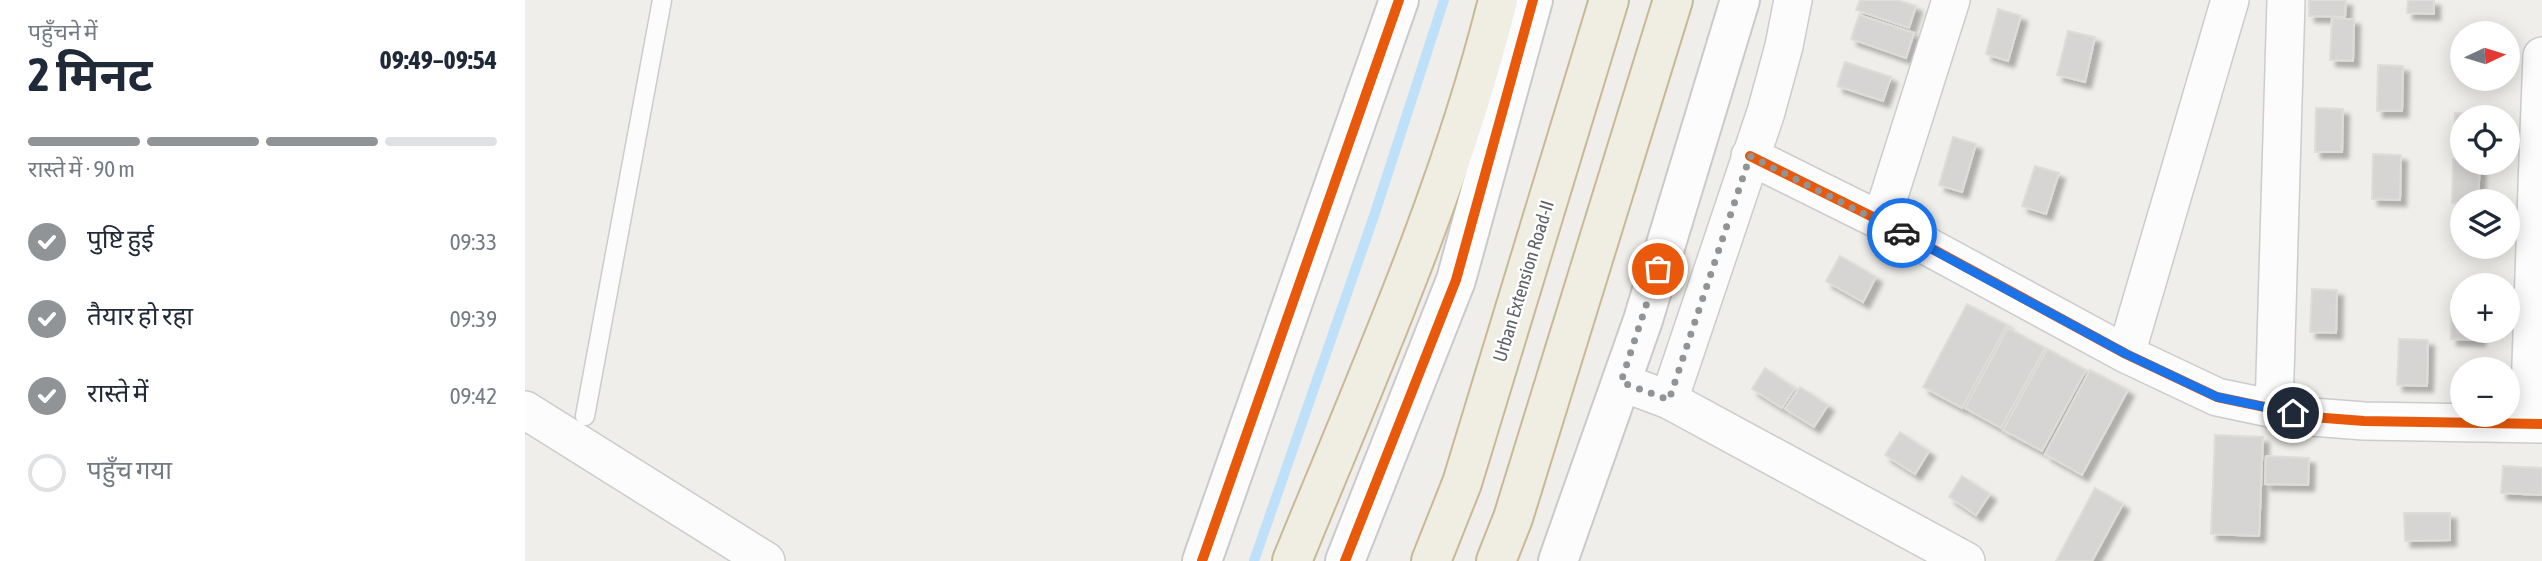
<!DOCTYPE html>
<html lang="hi">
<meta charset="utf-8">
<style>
body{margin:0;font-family:"Asap Condensed","Noto Sans Devanagari",sans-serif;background:#f6f6f7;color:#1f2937;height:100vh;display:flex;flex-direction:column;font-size:26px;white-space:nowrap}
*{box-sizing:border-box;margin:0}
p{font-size:23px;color:#747a83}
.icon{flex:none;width:38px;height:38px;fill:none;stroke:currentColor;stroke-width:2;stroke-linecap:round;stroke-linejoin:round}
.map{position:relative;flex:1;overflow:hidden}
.side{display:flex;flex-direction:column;background:#fff;width:525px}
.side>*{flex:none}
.needle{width:46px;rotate:86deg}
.tools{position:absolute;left:1925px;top:21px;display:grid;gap:14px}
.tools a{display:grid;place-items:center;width:70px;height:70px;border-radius:50%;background:#fff;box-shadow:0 4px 18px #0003;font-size:35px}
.pin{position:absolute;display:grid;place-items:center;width:60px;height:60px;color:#fff;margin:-30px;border:4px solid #fff;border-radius:50%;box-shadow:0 2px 7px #0007}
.courier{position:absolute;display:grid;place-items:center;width:70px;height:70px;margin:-35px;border:5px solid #1a73e8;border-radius:50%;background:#fff;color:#222;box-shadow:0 2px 9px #0007}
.summary em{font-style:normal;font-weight:700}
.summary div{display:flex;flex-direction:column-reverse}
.summary{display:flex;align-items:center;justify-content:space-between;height:119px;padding:0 28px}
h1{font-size:46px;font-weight:700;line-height:52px}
.bar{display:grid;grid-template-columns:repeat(4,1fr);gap:10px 7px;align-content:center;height:84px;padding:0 28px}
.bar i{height:9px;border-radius:5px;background:#e0e1e3}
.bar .on{background:#919496}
.bar p{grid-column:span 4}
ol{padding:0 28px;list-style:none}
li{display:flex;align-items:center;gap:21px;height:77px}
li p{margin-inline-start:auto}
li .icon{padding:7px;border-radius:50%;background:#919496;color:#fff;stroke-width:4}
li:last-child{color:#747a83}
li i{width:38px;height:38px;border:4px solid #e0e1e3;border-radius:50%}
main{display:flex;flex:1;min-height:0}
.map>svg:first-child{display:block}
</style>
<main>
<section class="side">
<div class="summary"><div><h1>2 मिनट</h1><p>पहुँचने में</p></div><em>09:49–09:54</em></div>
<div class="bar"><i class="on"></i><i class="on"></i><i class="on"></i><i></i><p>रास्ते में · 90 m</p></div>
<ol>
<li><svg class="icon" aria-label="check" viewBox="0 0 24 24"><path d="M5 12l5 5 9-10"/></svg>पुष्टि हुई<p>09:33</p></li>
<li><svg class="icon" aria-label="check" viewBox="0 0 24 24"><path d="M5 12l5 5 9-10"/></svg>तैयार हो रहा<p>09:39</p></li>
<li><svg class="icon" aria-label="check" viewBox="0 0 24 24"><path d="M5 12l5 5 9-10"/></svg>रास्ते में<p>09:42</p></li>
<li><i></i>पहुँच गया</li>
</ol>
</section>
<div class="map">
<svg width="2017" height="561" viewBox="0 0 2017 561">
<defs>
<filter id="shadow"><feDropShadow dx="6" dy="6" stdDeviation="2" flood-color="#0004"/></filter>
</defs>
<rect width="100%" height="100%" fill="#efeeea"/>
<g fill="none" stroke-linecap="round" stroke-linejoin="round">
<path stroke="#bfe0f9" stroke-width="10" d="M729,561L850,213L919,0"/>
</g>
<path fill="#d6d5d3" stroke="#deddd9" stroke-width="2" filter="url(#shadow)" d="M1335,0H1372L1391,6L1384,28L1331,10Z
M1784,0H1821L1820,17L1784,16Z
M1883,0H1909V14L1882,13Z
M1473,9L1496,16L1483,61L1461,54Z
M1334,15L1389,33L1381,58L1326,39Z
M1807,18L1829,19L1828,61L1805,60Z
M1543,31L1570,37L1560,82L1532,75Z
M1320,62L1366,77L1358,101L1312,86Z
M1853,65L1878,66L1877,111H1852Z
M1791,108L1818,109L1817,152H1790Z
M1930,113L1956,114V117H1937V154H1929Z
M1428,137L1451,144L1437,192L1414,185Z
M1848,154L1876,155L1875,200L1847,199Z
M1928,159H1937V163H1955L1953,201L1927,203Z
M1510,166L1534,173L1521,214L1497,206Z
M1315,256L1351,277L1338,302L1301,281Z
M1787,289L1812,290L1811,333L1785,332Z
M1927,297H1937V331H1955L1954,340L1926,339Z
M1442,304L1482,325L1437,408L1398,387Z
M1483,328L1520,348L1476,428L1440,408Z
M1874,339L1903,340L1902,386L1872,385Z
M1522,349L1561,370L1517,451L1478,430Z
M1240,368L1270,388L1257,408L1227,389Z
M1565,370L1603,390L1557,475L1520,454Z
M1275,387L1303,405L1289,427L1260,409Z
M1375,432L1404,451L1390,474L1360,455Z
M1690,435L1738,437L1734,536L1686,534Z
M1741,456L1784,458L1783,485L1740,484Z
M1978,466L2017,468V495L1976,493Z
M1437,476L1465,494L1451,515L1424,497Z
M1570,488L1598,504L1567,561H1531Z
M1879,513H1925V540L1880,541Z"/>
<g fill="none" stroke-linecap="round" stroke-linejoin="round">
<defs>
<path id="lane" d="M60,416L137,0"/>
<path id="street" d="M1225,156L1356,221L1601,354L1692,397L1787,417L1839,421L2017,424
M2013,159L2017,56
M1356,221L1426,0
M1601,354L1705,0
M1096,382L1144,400L1441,561
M1144,400L1241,112L1259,46L1268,0
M0,410L241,561
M1749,410L1761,0
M2004,423L2013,159H2017"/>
<path id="secondary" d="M677,561L874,0
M820,561L931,280L1008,0
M1033,561L1118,320L1215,0"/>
<path id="highway" d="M767,561C842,377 925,193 973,0
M906,561L937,483L1084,0
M971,561L988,518L1148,0"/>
</defs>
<use href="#lane" stroke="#cbcccc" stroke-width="21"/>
<use href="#street" stroke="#cbcccc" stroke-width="40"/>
<use href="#secondary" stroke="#cacacb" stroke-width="42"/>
<use href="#highway" stroke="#c8b996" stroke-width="42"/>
<use href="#lane" stroke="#fdfcfc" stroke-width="18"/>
<use href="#street" stroke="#fdfcfc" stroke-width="37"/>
<use href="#secondary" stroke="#fdfcfc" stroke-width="38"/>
<use href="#highway" stroke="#f0ede3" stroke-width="38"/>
<defs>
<path id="cycleway" d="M1225,156L1356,221L1601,354L1692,397L1787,417L1839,421L2017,424
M677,561L874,0
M820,561L931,280L1008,0"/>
</defs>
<use href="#cycleway" stroke="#fff" stroke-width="15"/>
<use href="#cycleway" stroke="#e8590c" stroke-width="10"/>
</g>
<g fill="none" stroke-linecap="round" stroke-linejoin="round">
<path stroke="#919496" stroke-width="7" stroke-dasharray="0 12.6" d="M1133,269L1096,382L1144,400L1225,156L1377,233"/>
<path stroke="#1a73e8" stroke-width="9" d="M1377,233L1601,354L1692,397L1768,413"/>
</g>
<g text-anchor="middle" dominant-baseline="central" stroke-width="5" stroke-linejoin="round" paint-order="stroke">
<g font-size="19" fill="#5f6368" stroke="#fff">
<text transform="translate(998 281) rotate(-73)">Urban Extension Road-II</text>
</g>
</g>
</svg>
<div class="tools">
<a><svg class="needle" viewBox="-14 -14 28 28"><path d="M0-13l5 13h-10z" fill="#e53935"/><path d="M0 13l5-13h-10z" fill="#747a83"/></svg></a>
<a><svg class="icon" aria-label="locate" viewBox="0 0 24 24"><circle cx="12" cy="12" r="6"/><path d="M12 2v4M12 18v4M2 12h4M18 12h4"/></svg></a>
<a><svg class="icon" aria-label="layers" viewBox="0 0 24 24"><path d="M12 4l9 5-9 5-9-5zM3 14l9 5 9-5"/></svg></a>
<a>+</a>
<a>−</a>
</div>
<div class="pin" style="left:1133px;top:269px;background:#ea580c"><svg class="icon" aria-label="bag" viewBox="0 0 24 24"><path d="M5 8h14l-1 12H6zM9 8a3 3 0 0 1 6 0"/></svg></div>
<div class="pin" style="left:1768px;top:413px;background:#1f2937"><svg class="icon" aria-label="home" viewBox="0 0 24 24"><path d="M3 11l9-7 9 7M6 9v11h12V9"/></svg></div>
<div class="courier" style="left:1377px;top:233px"><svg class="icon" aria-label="car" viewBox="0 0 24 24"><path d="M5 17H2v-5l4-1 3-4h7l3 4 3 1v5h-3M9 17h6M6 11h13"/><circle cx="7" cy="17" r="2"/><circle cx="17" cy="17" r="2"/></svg></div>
</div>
</main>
